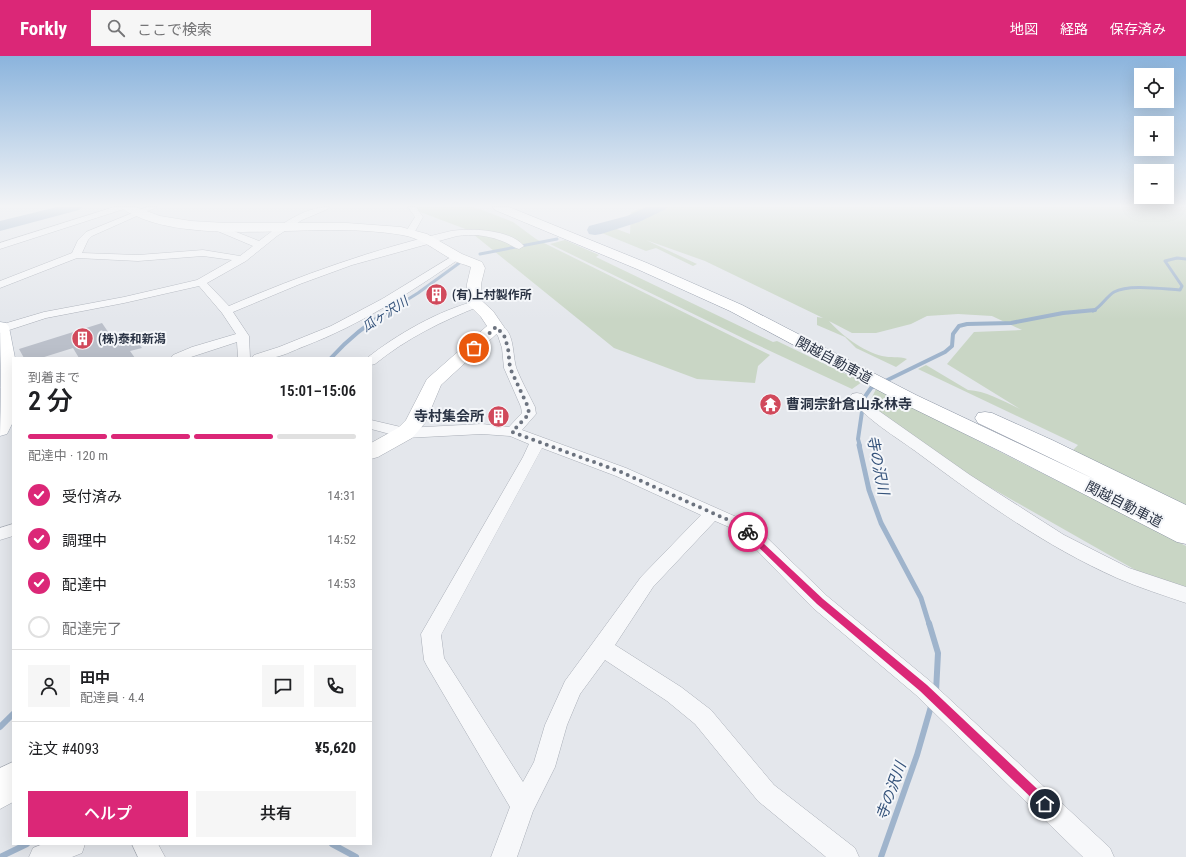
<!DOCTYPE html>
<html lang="ja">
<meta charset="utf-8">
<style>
body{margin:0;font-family:"Roboto Condensed","Noto Sans JP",sans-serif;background:#f6f6f6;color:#202124;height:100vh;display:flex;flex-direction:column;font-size:15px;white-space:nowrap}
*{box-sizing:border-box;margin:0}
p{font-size:13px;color:#757577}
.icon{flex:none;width:22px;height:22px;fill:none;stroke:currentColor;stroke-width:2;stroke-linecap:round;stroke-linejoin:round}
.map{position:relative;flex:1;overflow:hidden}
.details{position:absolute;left:12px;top:301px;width:360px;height:488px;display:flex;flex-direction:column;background:#fff;border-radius:0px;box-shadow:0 4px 16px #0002}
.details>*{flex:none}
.buttons{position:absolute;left:1134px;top:12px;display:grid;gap:8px}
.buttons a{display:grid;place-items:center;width:40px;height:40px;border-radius:0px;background:#fff;box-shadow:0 4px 16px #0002;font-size:20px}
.pin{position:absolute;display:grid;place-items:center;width:34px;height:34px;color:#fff;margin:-17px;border:2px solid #fff;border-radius:50%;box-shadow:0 1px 4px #0007}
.courier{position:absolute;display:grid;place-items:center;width:40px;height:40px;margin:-20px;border:3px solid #db2777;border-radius:50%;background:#fff;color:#222;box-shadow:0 1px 5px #0007}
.overview em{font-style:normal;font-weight:600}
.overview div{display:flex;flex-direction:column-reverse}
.overview{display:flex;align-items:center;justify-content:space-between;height:68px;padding:0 16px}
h1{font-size:26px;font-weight:600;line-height:30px}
.bar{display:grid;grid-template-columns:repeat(4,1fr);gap:6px 4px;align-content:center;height:48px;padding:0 16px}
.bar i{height:5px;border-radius:3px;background:#e0e0e0}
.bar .active{background:#db2777}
.bar p{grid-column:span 4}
.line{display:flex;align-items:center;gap:10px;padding:0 16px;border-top:1px solid #e0e0e0}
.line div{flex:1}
.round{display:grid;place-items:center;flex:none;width:42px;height:42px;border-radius:0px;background:#f6f6f6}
ol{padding:0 16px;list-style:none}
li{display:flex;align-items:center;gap:12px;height:44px}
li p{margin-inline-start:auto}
li .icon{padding:4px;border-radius:50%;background:#db2777;color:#fff;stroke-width:4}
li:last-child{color:#757577}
li i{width:22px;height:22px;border:2px solid #e0e0e0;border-radius:50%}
.action{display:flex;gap:8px;margin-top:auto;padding:8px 16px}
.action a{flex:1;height:46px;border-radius:0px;background:#db2777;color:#fff;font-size:16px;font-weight:600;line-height:46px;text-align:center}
.action a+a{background:#f6f6f6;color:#202124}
header{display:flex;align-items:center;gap:24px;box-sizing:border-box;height:56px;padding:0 20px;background:#db2777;color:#fff}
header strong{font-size:19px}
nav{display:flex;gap:22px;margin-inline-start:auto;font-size:14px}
.search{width:280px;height:36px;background:#f6f6f6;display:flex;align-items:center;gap:10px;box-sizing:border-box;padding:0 14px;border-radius:0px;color:#757577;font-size:15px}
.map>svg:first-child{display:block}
</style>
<header>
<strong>Forkly</strong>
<div class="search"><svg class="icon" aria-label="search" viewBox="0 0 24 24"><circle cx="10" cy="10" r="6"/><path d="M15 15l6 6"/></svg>ここで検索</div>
<nav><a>地図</a><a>経路</a><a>保存済み</a></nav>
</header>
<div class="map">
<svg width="1186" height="801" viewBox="0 0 1186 801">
<rect width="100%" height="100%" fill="#e4e7ec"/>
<path fill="#c9d6c5" d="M407,151H474L513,166L536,183L770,299L758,310L755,327L697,323L614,292L468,174Z
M645,151H1186V449L1072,395L1078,389L918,313L926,309L968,334C986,335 1003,345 1020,353L947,308L974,276L1022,274L992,260L958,258L927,260L911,268L876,277H852L829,265C842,280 863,295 882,300C890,302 899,300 907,303L896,311L856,292L845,281L817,269V261L823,262L705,205L646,184L697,208L693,210L656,192L646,195L597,175L611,171L630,178L631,156Z
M565,184L599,199L596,201L773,286L777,285L862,326L852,333L753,287L550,188Z
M876,333L1186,490V531L1139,516L979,425L916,386L869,347Z"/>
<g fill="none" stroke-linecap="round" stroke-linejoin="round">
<path stroke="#9fb4cc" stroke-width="3" d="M480,198L557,183
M389,255L418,237L462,205
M1093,255C1102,250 1106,241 1114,236C1129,228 1162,233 1180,234L1182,230L1165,205L1177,202L1186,203"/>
<path stroke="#9fb4cc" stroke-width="4" d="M331,302C349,282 368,267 390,254
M860,390L858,383L864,342L871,332L945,296L952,290L953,278L959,270L967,268L1011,267L1063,257L1095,254"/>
<path stroke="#9fb4cc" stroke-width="5" d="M859,389L869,434L881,467L921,542L929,568"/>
<path stroke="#9fb4cc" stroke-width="6" d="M929,567L938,597L936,636
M0,671L13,658
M332,788L356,801
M0,801L27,788
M881,801L917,699L932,647"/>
<path fill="#9fb4cc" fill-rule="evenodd" d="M57,151H82L79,154L0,175V165Z
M647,151H667L664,154L639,166L601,178L595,179L589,178L587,174L589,170L627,160Z"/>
</g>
<path fill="#bbc0ca" d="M102,267L115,286L133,280L142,292L130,295L135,302H79L73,292L41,302H24L19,293Z"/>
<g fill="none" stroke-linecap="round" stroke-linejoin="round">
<defs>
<path id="street" d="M114,151H125L124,153L0,193V187Z
M147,151H157L92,180L88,184L82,197L138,199L203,194L240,200L253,190L215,174L213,172L215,170H221L259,185C279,170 303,151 329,151L328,153L302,164L277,180L246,205L207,227L229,250C301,219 374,193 451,175C470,172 510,173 524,190L519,193C513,191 508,187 502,185C487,179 472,178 457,180L352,209L300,228L233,256L249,280L250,302H238L237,286L188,302H171L173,299L192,291L236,278L222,257L199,230L124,247L46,262L0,277V269L44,256L124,241L197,224L232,204L203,200L138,205L77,202L0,232V225L72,197L78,184L86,176Z
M408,151H416L423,161L413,179L410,180L405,177L415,161Z
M456,198L459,199L461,201L459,203C411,236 360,269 305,290C294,294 282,301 270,302C264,303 258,302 252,302L254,299L279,291L331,270L382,243Z
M476,245L480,246L482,248L480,250C442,265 407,282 375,308L371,309V302H367C396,279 439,254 476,245Z
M496,267C517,273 511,299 517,314C522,326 529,339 535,351L536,358L522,374L626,412L741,463L760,475L827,540L930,625L1110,792L1114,801H1083L916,639L813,552L748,485L729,471L715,465L653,531L615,589L681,631L711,654L774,729L855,792L859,801H826L758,745L695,668L667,645L605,604L580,638L567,669L555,711L533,755L517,801H491L510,751L427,610L424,604L421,578L523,401L529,388L510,380L482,378L405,382L371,373V364L405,372L482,368L509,371L522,357L521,351L504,312L502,292L498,280L490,271L492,269ZM542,392L616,420L701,459L641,521L565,625L545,669L534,706L523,726L444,602L441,579Z
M857,337L862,338L879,355L970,419L1064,479L1129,512L1186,531V547C1163,539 1140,532 1117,522C1045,490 981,444 918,397C895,380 866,364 850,341L852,338Z
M13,468V480L0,484V472Z
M43,788H85L82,797L72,801H29L33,792Z
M132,788H158L165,801H138Z"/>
<path id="secondary" d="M122,151H136L160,160L191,165L226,167H347L401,171L427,178L462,198L482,206L485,212L481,228L482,245L493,255L504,271L441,329L425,367L412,382L378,401L371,403V387L398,372L406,364L427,323L487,270L481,261L466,246L467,228L471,211C464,208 457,207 451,203C435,194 421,182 402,179C379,175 354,174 330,174C274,174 181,184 132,158C128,156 124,155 122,151Z
M13,706V746L0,753V712Z"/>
<path id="primary" d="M0,266L6,267L9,271L15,302H13V366L7,378L0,380L1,332Z"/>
<path id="highway" d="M493,151H509L647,207L742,249L916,339L1096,424L978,367L975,362L978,357L985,356L992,357L1052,384L1186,449V488L1177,486L1002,396L902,347L730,255L637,213L495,154Z"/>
</defs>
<use href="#street" stroke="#a9aeb7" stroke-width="1"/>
<use href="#secondary" stroke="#a9aeb7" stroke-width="1"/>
<use href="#primary" stroke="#a3abb8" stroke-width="1"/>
<use href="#highway" stroke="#8b94a3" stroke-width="1"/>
<use href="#street" fill="#f7f8fa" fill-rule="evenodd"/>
<use href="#secondary" fill="#fff" fill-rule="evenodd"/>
<use href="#primary" fill="#fff" fill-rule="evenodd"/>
<use href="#highway" fill="#fff" fill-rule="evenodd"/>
</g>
<linearGradient id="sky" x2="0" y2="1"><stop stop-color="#8bb4dd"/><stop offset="0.57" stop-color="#f3f4f6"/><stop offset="1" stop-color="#f3f4f6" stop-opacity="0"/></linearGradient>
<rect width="1186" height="263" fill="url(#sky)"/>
<path fill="#db2777" d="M748,473L823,543L927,629L1049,744L1051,748L1049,752L1045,753L1042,752L920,635L817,548L745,478L744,476Z"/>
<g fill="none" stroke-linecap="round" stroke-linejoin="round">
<path stroke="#6c737f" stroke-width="4" stroke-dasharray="0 7.2" d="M474,292L496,271L504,279L508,292L510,312L528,351L529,358L512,376L621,416L735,467L748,476"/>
</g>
<defs>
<symbol id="building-disc" viewBox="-11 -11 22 22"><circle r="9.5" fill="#d1495b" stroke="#f4f6f9"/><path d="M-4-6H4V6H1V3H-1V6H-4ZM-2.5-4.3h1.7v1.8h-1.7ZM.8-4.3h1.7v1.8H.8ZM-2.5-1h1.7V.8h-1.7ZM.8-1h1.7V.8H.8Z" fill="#fff"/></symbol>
<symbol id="temple-disc" viewBox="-11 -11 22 22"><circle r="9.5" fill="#d1495b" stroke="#f4f6f9"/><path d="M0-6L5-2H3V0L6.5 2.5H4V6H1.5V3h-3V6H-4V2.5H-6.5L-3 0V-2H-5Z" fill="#fff"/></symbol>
</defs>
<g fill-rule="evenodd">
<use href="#building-disc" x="424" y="226" width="25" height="25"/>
<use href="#building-disc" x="70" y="270" width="25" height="25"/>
<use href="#temple-disc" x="758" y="336" width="25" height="25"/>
<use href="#building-disc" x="486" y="348" width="25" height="25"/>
</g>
<g text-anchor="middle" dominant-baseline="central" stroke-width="4" stroke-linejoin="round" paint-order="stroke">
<g font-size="12" font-weight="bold" fill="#2b3445" stroke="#f4f6f9" text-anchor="start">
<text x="452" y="239">(有)上村製作所</text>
<text x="98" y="283">(株)泰和新潟</text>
</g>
<g font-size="13" font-style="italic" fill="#34527a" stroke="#f4f6f9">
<text transform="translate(385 258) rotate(-33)">瓜ヶ沢川</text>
</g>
<g font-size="14" fill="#2b3445" stroke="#f4f6f9">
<text transform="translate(834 304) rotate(28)">関越自動車道</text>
<text transform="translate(1124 448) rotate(27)">関越自動車道</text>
</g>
<g font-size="14" font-weight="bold" fill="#2b3445" stroke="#f4f6f9" text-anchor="start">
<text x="786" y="348">曹洞宗針倉山永林寺</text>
<text x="484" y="360" text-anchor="end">寺村集会所</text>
</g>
<g font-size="15" font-style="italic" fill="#34527a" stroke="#f4f6f9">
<text transform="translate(878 409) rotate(79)">寺の沢川</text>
<text transform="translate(891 735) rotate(-70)">寺の沢川</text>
</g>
</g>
</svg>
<div class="buttons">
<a><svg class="icon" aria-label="locate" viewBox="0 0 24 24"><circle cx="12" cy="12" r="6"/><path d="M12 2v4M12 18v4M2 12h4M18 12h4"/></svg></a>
<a>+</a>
<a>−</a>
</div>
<div class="pin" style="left:474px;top:292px;background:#ea580c"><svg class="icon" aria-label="bag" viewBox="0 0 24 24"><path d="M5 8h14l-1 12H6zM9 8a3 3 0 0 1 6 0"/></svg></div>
<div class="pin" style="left:1045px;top:748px;background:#1f2937"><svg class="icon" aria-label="home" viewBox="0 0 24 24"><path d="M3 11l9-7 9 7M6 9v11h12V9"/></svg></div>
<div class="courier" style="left:748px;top:476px"><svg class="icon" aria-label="bike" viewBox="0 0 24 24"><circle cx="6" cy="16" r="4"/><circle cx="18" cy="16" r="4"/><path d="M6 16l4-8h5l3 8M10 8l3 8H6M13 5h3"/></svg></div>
<section class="details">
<div class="overview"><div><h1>2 分</h1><p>到着まで</p></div><em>15:01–15:06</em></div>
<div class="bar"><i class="active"></i><i class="active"></i><i class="active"></i><i></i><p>配達中 · 120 m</p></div>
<ol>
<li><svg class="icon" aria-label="check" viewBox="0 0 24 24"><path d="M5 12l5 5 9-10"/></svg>受付済み<p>14:31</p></li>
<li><svg class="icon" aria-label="check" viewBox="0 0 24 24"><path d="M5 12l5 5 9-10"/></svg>調理中<p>14:52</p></li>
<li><svg class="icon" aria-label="check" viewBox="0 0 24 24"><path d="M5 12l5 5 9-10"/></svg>配達中<p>14:53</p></li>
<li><i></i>配達完了</li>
</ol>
<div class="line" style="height:72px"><a class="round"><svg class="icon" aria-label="person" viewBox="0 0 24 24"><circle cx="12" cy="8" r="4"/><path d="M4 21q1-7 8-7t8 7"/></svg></a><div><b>田中</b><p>配達員 · 4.4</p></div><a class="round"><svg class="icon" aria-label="chat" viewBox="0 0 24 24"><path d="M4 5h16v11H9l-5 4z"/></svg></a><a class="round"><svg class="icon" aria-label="phone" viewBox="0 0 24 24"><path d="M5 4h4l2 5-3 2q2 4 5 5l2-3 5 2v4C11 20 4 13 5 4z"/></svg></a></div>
<div class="line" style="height:52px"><div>注文 #4093</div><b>¥5,620</b></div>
<div class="action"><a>ヘルプ</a><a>共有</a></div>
</section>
</div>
